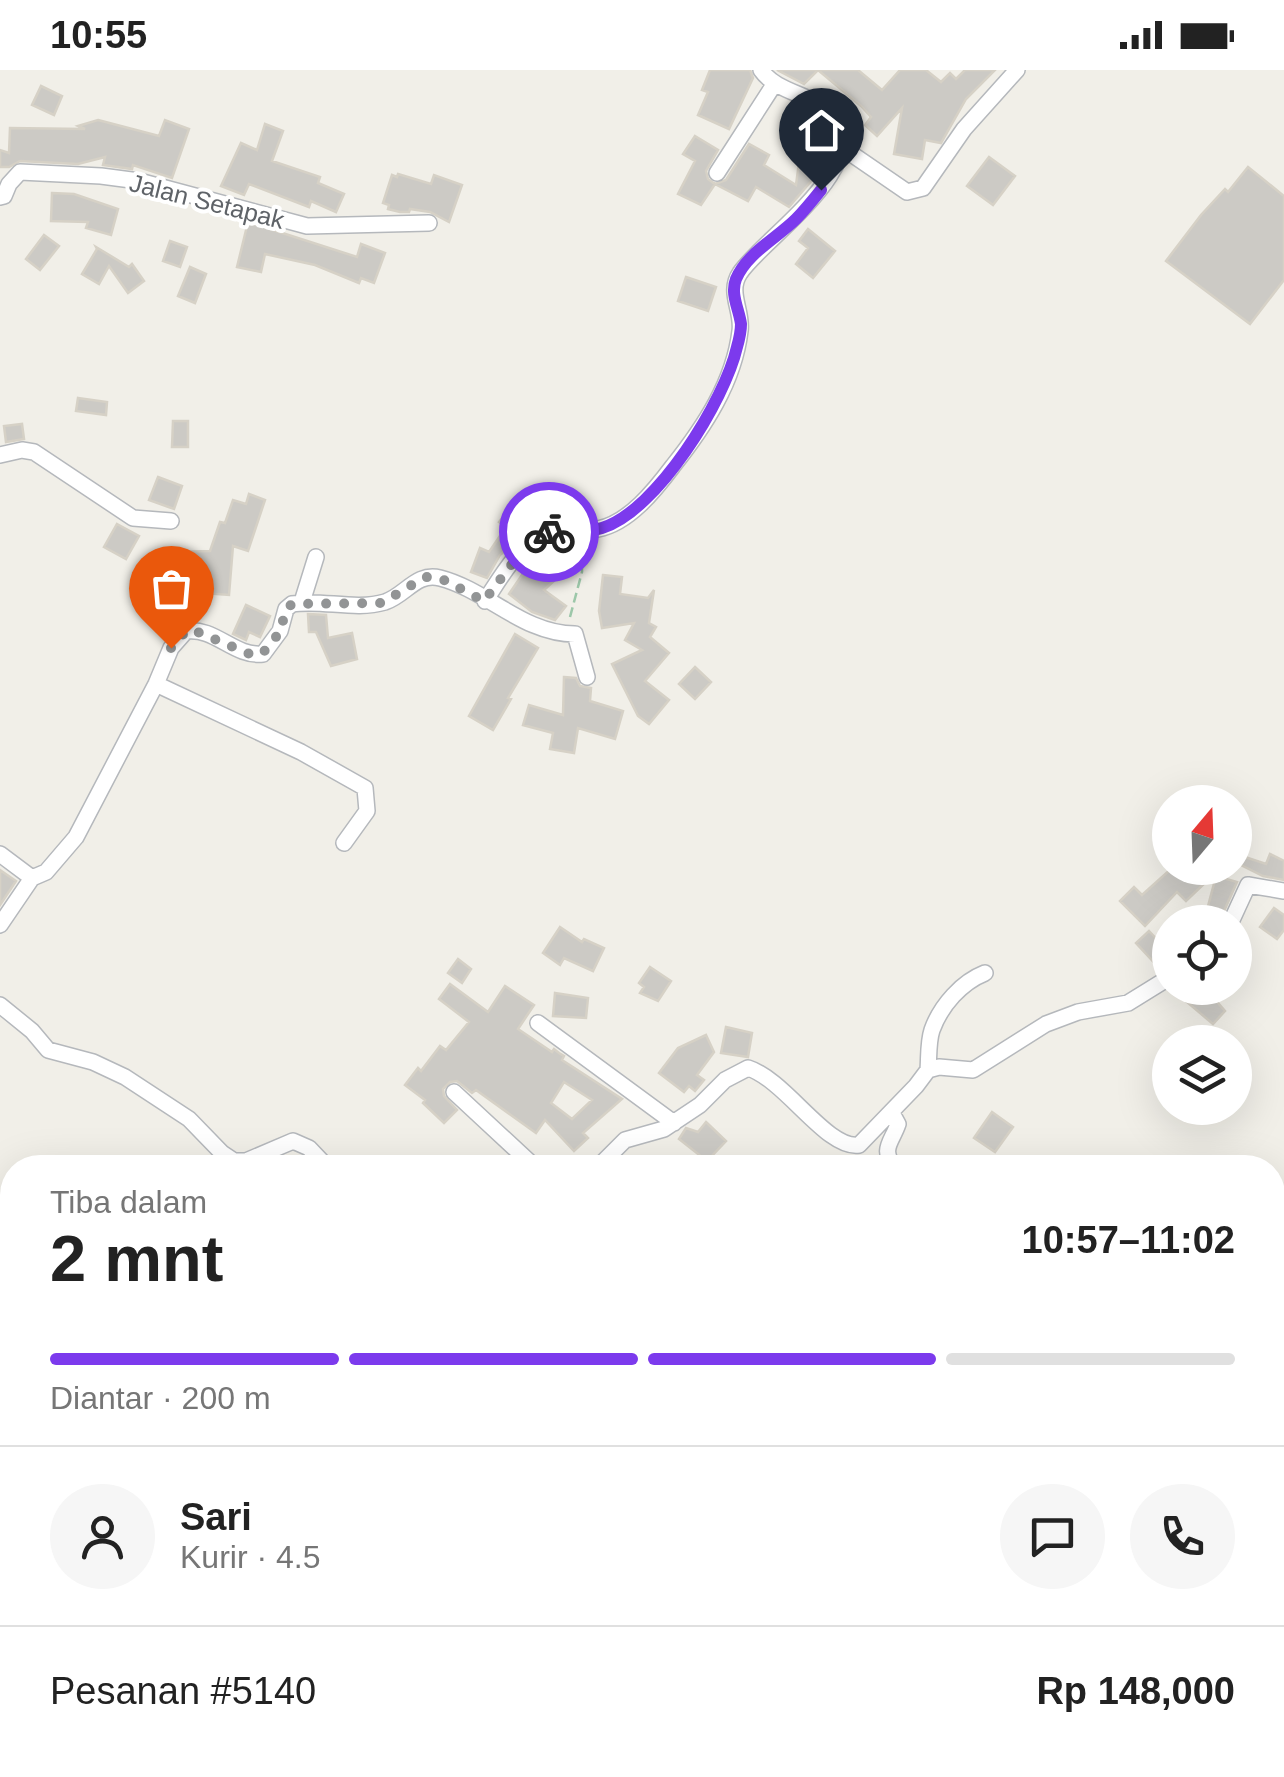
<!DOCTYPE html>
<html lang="id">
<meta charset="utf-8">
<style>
body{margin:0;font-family:Helvetica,sans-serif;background:#f6f6f6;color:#222;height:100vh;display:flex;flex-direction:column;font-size:38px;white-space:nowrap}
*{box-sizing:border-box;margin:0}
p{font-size:32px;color:#767676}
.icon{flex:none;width:55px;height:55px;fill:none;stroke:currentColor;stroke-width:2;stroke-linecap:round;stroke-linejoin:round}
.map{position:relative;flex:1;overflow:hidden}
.sheet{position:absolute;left:0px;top:1085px;width:1285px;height:622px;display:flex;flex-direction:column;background:#fff;border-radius:40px 40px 0 0;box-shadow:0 10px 40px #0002}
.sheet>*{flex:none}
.needle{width:65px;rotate:19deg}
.controls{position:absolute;left:1152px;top:715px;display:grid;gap:20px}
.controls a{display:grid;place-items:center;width:100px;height:100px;border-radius:50%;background:#fff;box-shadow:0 10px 40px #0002;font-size:50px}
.pin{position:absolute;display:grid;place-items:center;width:85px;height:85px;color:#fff;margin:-102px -42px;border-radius:50% 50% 50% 0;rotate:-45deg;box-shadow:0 0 10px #0007}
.pin .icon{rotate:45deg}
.courier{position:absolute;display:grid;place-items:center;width:100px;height:100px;margin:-50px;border:8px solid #7c3aed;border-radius:50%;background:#fff;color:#222;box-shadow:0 2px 12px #0007}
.overview em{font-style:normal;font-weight:700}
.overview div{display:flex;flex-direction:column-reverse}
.overview{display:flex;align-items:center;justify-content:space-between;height:170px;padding:0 50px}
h1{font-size:65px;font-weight:700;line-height:75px}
.bar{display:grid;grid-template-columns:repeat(4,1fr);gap:15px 10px;align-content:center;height:120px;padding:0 50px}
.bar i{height:12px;border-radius:8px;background:#e0e0e0}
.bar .selected{background:#7c3aed}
.bar p{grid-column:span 4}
.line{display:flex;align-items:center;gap:25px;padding:0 50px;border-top:2px solid #e0e0e0}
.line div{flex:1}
.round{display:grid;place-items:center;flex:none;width:105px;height:105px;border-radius:52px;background:#f6f6f6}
.status{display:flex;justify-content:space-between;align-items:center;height:70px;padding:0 50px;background:#fff;direction:ltr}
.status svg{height:28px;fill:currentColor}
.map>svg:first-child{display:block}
</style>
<div class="status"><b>10:55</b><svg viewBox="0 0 49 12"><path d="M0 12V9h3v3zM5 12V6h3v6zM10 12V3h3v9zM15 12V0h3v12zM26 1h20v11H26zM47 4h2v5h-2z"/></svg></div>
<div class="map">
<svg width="1284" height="1707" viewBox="0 0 1284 1707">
<rect width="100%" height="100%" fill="#f1efe8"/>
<path fill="#cccac5" stroke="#d6d1c6" stroke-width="2.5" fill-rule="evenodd" d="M710,0H750L753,8L729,59L698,45L708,22L702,20Z
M777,0H858L882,20L900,0H926L941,12L950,3L956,9L965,0H995L966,29L941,73L925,70L922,89L894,84L902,38L877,66L865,55L871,47L861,36L818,0L804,14Z
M41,16L62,26L54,45L32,35Z
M98,50L159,66L165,50L189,59L172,108L133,95L132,99L103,95L105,87L78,94L20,91L9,97H0V80L9,83L10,58L85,59L78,56Z
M265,54L283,61L272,91L320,107L318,113L344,124L336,142L311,131L309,137L249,114L244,125L221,116L241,73L257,80Z
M695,66L718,80L706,101L708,109L715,114L701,135L678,124L695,91L683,84Z
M808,68L821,70L819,102L789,137L756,117L748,131L715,114L726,110L749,74L769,85L764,95L796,115L800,85L805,86Z
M989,87L1015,106L993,135L967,116Z
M1248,97L1284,126V210L1250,254L1166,191L1201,145L1225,119L1228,122Z
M398,104L431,114L434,105L462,115L449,152L430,142L410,139L409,142H400L388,139L389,135L383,133L392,105L397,107Z
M52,123L74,124L118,139L111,165L86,158L88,152L51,151Z
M248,152L357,187L361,174L385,183L374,213L361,208L359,213L315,195L265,184L261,202L237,197Z
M808,159L835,181L813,208L796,194L808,178L799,171Z
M44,165L59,176L40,200L26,189Z
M170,171L187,177L180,197L163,191Z
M96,177L129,197L132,194L144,211L128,223L109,196L99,214L82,204L97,179Z
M190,197L206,204L195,233L178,226Z
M686,207L716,217L708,241L678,231Z
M78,328L107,332L106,345L76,341Z
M173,351H188V377H172Z
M22,354L24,369L6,372L4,356Z
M158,407L182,416L174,439L149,430Z
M249,424L265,430L248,481L233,476L229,525L204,523L205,508L176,509V482L210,481L220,452L225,453L233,430L246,434Z
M512,436L535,456L500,485L487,508L471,502L480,478L489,482L506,457L499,452Z
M117,454L139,466L126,489L104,477Z
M562,471L578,489L544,520L566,536L555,550L532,542L509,524L524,502L520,499L534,484L550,473Z
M603,505L622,507L620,524L648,528L654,520L649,553L656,557L650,567L669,583L645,611L669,630L649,654L638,646L612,594L642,580L625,570L634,553L602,558L599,541Z
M246,535L270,546L260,567L249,562L246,570L233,564Z
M308,544L326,545L328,568L352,563L357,589L331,596L316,562H309Z
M515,564L538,578L508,628L511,629L493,660L469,646Z
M695,597L711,612L695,629L679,614Z
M564,607L576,608L580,616L591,618L590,631L623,641L615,669L578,658L574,683L550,679L553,663L523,655L529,635L563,645Z
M1236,784L1266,794L1270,784L1284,791V810L1263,806L1235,792Z
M1172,798H1194L1207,811L1186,831L1177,822L1145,856L1120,831L1134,817L1142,825Z
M0,800L16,811L0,835Z
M1216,806L1237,812L1220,850L1212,848L1213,842L1207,840Z
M1274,838L1284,845V860L1277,869L1260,857Z
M560,857L582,872L584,869L604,878L593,901L564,888L560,895L543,883Z
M1149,861L1170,883V896L1161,900L1136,873Z
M458,889L471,899L462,913L448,903Z
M650,897L671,911L658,931L640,923L644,917L639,913Z
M450,914L488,942L505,916L534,935L518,959L552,982L554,979L559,983L564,986L562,990L622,1029L583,1063L588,1068L574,1081L545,1050L536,1063L476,1020L472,1023L457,1011L450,1012L443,1019L444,1026L457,1040L444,1053L423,1033L425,1030L405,1015L418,998L421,1001L440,976L446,980L469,952L439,929ZM564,1012L592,1030L572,1049L551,1033Z
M1190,918H1205L1225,941L1213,954L1181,927Z
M555,923L588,928L586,948L553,946Z
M726,957L752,963L748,987L721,983Z
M706,965L714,982L697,1005L704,1010L695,1021L689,1016L684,1022L659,1003L678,978Z
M992,1042L1013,1057L995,1082L974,1068Z
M706,1052L726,1071L707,1091L679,1069L686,1058L698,1062Z"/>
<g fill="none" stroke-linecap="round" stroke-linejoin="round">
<defs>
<path id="street" d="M840,76L907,122L923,118L964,59L1017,0
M717,103L775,13
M0,127L4,126L9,114L20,102L101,106L139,111L307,156L429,153
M0,385L22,380L34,382L133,448L171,451
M485,531C501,507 518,476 545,463C561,456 581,462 598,459C629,453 655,420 673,396C704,357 734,312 740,261C743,241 727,222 740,203C762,169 878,94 831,44C812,23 778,24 761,0
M302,532L316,487
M156,614L301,682L365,718L367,741L344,773
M0,784L32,808
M1231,852L1248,815L1284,821
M0,855L32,808L46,802L76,767L156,614L171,578L186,561C215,557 234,587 263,584L280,561L286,539L292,534C322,529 355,541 385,532C406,525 416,502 440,508C487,520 523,564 575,564L587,607
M0,935L32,961L48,980L93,992L125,1007L189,1049L222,1083L234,1091H246L293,1071L309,1078L328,1098
M538,953L674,1053
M928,1000C929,987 928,972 932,960C941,935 962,912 985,903
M454,1022L536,1098
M892,1043L898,1054C892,1072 879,1080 896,1098
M597,1098L625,1070L664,1059L700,1035L725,1010L748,998C786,1010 827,1080 859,1075L916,1016L928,1000L939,997L973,1000L1046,954L1078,942L1128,933L1170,907
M0,1593L12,1579
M146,1695L166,1707
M303,1695L323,1706
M603,1695L617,1707
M198,1707L204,1695
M389,1707L394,1695
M683,1707L694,1695
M989,1707L1002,1695"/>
<path id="secondary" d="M0,1376L12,1387
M834,1695L843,1707"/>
</defs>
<use href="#street" stroke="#b5b8bc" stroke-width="18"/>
<use href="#secondary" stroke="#b6babf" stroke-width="25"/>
<path stroke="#9cc7a9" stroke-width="2.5" stroke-dasharray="10 5" stroke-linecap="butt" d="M570,547L582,502V477"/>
<use href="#street" stroke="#fff" stroke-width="15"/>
<use href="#secondary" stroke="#fff" stroke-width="22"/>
</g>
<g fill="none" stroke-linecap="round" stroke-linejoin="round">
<path stroke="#929495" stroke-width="10" stroke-dasharray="0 18" d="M171,578L186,561L193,560L252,585L262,584L280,562L286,539L292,534L382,533L425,507L440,508L484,531L521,482L549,462"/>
<path stroke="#7c3aed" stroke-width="12" d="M549,462C566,458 585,463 602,458C657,441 725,330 737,277C739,270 741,261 741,254C739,239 730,224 736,209C747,183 777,168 796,149C805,140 813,130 821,120"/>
</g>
<g text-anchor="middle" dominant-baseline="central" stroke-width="8" stroke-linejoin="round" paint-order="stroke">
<g font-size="25" fill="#5f6368" stroke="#fff">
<text transform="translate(207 131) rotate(14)">Jalan Setapak</text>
</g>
</g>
</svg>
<div class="controls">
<a><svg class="needle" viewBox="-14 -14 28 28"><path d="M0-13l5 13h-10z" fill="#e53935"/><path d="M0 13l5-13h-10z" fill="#767676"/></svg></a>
<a><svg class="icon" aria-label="locate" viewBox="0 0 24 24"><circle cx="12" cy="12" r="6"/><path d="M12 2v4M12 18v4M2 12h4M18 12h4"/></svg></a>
<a><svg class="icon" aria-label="layers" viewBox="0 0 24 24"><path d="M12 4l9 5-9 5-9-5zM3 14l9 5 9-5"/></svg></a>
</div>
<div class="pin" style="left:171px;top:578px;background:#ea580c"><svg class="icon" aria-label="bag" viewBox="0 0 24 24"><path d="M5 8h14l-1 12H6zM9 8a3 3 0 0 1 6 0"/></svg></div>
<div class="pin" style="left:821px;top:120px;background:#1f2937"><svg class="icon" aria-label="home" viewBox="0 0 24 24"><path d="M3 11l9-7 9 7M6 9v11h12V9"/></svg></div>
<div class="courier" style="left:549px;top:462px"><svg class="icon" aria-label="bike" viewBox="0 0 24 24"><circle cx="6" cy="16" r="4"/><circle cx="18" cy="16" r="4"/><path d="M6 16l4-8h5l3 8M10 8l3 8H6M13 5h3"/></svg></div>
<section class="sheet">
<div class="overview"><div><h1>2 mnt</h1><p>Tiba dalam</p></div><em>10:57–11:02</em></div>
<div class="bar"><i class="selected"></i><i class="selected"></i><i class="selected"></i><i></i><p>Diantar · 200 m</p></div>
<div class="line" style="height:180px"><a class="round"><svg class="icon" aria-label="person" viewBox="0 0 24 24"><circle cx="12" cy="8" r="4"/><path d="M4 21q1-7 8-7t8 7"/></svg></a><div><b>Sari</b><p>Kurir · 4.5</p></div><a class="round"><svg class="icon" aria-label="chat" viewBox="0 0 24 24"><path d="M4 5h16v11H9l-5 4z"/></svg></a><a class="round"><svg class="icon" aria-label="phone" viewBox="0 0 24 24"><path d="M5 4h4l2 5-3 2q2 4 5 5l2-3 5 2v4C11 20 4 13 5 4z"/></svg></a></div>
<div class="line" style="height:130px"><div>Pesanan #5140</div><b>Rp 148,000</b></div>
</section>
</div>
